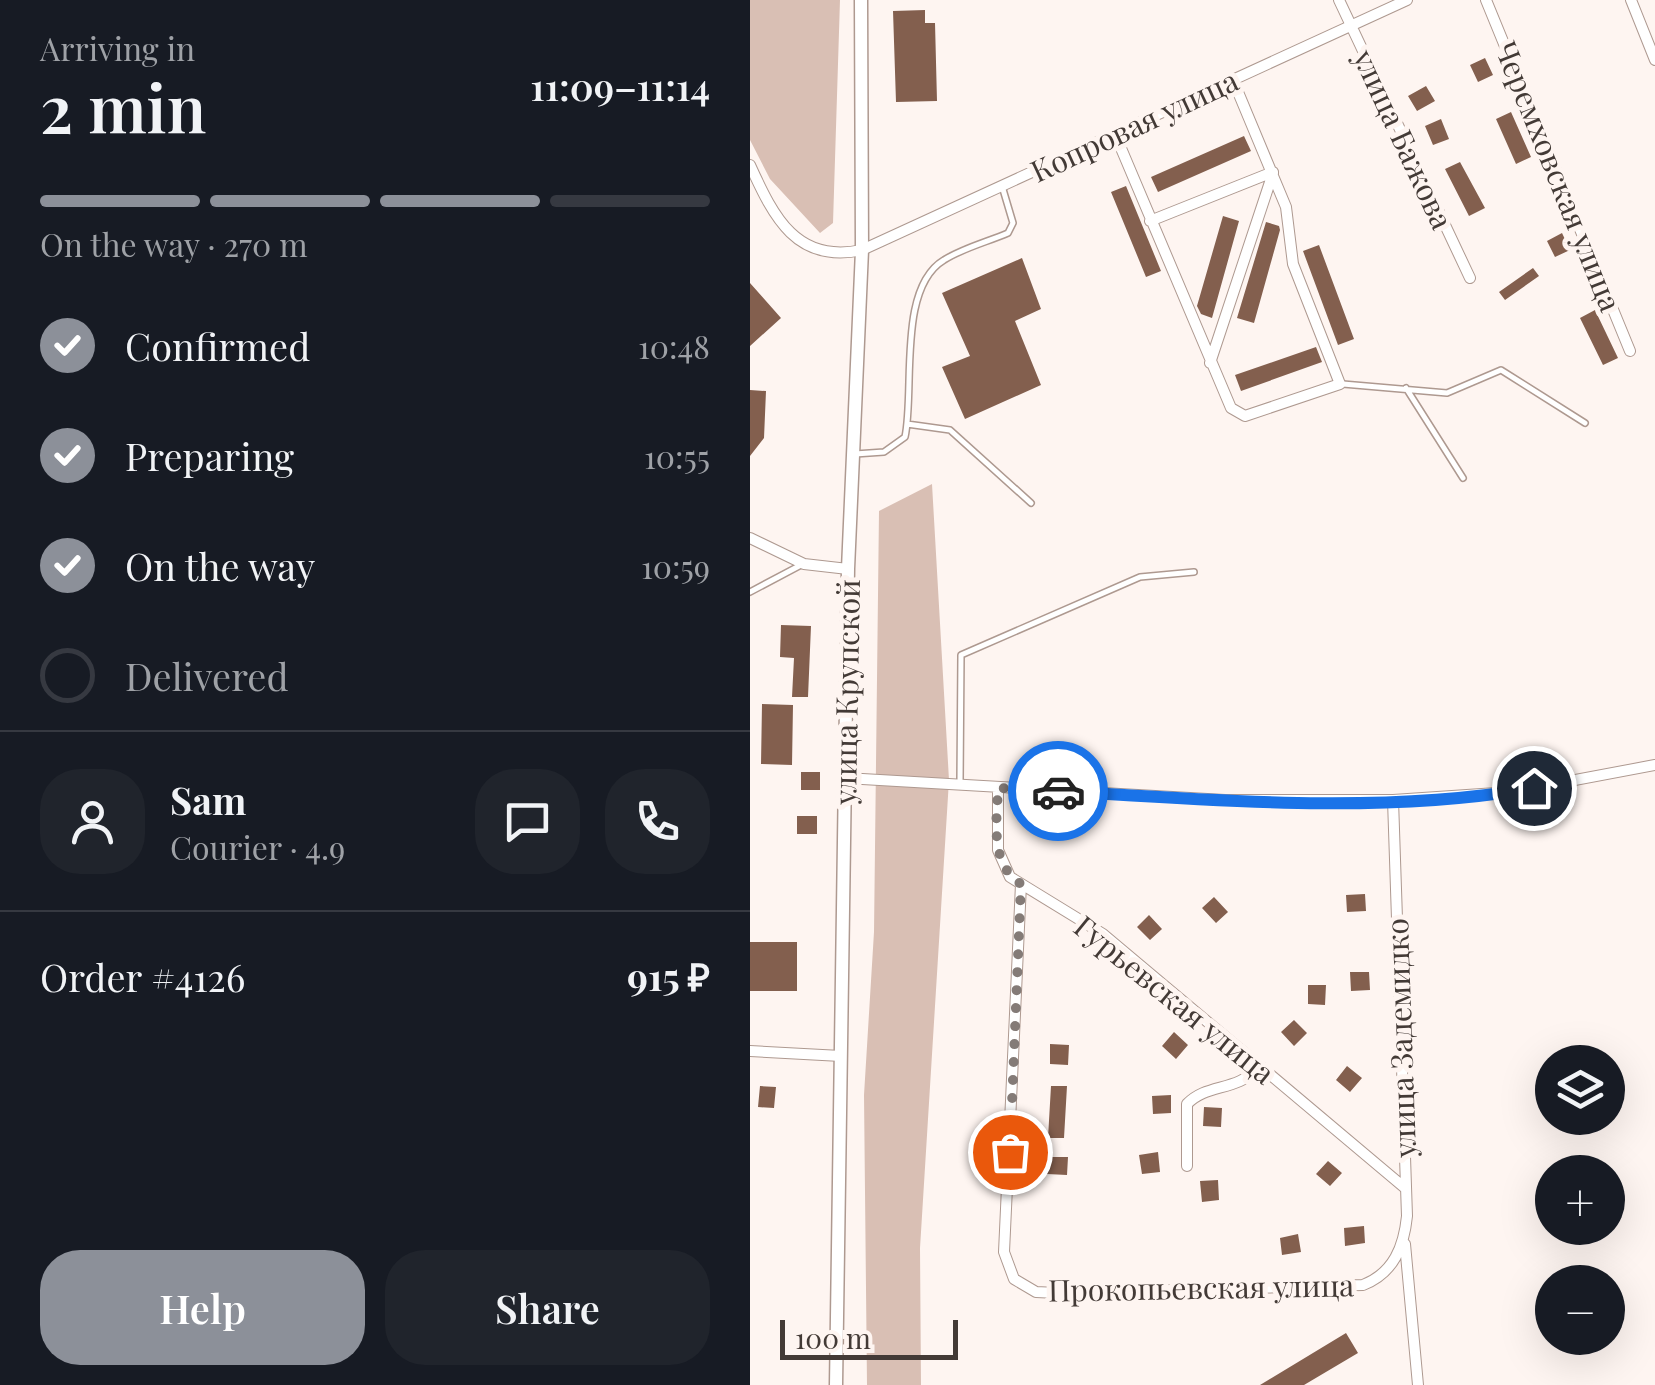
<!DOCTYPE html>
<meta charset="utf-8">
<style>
body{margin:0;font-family:"Playfair Display",serif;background:#20242c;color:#f1f3f6;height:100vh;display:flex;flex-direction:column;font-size:38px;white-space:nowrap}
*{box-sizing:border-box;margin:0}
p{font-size:32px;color:#9ea1a6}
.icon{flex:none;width:55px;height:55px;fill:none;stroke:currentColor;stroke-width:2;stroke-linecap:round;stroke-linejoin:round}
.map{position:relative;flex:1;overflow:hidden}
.details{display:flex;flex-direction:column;background:#171b24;width:750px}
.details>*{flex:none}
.buttons{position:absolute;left:785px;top:1045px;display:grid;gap:20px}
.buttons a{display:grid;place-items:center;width:90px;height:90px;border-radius:50%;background:#171b24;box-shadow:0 10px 40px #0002;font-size:50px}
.scale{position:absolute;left:30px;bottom:25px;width:178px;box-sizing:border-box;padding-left:10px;border:5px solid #433a36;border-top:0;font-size:28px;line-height:35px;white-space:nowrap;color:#433a36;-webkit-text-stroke:8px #fef5f1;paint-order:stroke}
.pin{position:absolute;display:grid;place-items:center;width:85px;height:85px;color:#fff;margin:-42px;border:5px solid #fff;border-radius:50%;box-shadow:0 2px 10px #0007}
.courier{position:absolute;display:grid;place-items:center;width:100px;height:100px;margin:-50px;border:8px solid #1a73e8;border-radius:50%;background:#fff;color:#222;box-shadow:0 2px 12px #0007}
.overview em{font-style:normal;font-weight:600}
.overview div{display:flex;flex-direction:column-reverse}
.overview{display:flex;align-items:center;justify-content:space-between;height:170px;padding:0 40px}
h1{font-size:65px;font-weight:600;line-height:75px}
.bar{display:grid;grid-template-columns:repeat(4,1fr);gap:15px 10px;align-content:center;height:120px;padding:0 40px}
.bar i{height:12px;border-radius:8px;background:#363941}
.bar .current{background:#8c9099}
.bar p{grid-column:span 4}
.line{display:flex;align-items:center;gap:25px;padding:0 40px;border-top:2px solid #363941}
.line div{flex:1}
.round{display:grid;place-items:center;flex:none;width:105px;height:105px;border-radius:40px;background:#20242c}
ol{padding:0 40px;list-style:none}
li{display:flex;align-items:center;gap:30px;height:110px}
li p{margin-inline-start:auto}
li .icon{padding:10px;border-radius:50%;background:#8c9099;color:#fff;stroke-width:4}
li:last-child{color:#9ea1a6}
li i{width:55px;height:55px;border:5px solid #363941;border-radius:50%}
.cta{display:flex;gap:20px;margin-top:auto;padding:20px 40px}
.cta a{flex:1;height:115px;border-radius:40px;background:#8c9099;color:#fff;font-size:40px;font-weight:600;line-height:115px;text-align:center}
.cta a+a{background:#20242c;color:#f1f3f6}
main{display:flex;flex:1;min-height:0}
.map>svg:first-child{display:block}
</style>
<main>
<section class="details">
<div class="overview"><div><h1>2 min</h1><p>Arriving in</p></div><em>11:09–11:14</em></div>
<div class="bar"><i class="current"></i><i class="current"></i><i class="current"></i><i></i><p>On the way · 270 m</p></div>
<ol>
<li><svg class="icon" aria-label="check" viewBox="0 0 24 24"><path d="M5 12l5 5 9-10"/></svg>Confirmed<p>10:48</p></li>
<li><svg class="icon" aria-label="check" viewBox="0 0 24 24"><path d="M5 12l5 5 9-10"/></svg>Preparing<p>10:55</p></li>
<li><svg class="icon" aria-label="check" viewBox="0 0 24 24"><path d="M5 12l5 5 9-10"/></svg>On the way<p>10:59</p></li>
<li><i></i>Delivered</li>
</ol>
<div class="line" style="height:180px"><a class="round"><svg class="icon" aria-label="person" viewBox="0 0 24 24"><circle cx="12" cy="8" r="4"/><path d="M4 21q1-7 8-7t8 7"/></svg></a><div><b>Sam</b><p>Courier · 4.9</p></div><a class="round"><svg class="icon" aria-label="chat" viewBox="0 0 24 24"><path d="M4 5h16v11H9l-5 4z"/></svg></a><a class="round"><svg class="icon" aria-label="phone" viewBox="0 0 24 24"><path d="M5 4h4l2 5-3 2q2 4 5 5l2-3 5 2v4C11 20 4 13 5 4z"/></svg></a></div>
<div class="line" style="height:130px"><div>Order #4126</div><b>915 ₽</b></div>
<div class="cta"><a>Help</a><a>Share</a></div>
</section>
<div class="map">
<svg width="905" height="1385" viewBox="0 0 905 1385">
<rect width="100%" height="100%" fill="#fef5f1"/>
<path fill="#d9bfb4" d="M0,0H90L83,223L70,233L20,179L0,140Z
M182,484L199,780L170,1248L171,1385H117L114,1095L124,932L129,511Z"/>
<path fill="#835f4e" d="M175,10V23H185L187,101L146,102L143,11Z
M735,58L743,75L728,82L720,65Z
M676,86L685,101L667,111L658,96Z
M761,112L781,157L766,164L746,119Z
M691,119L699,139L683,145L675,126Z
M494,136L501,151L408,192L401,177Z
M710,162L735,208L719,216L695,169Z
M376,186L411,271L396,277L361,192Z
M473,216L489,221L462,318L451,314L447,306Z
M516,222L529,226L530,230L504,323L487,318Z
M812,233L820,250L805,257L797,241Z
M569,245L604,339L588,345L553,251Z
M272,258L291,309L265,321L291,385L215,419L192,367L220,356L192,293Z
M783,268L789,276L755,300L749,292Z
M0,283L31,318L0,346Z
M845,310L868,358L853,365L830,318Z
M566,347L572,362L491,391L485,375Z
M0,390L16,391L14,438L0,456Z
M31,625L61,626L58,697H42L44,658L30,657Z
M12,704L43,705L42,765L11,764Z
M51,772H70V790H51Z
M47,816H67V834H47Z
M615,894L616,911L597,912L596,895Z
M464,897L478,912L466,923L452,908Z
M399,915L412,929L400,940L387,927Z
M0,942H47V991H0Z
M600,972H619L620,990L601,991Z
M558,985H576L575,1005L558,1004Z
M544,1020L557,1033L544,1046L531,1032Z
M424,1032L438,1045L426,1059L412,1046Z
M300,1044L319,1045L318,1065L300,1064Z
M597,1066L612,1078L600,1092L586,1080Z
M10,1086L26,1087L24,1108L8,1107Z
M301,1086H317L314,1138H298Z
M421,1095V1113L403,1114L402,1096Z
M454,1107L472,1108L471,1127L453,1126Z
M408,1152L410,1172L392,1174L389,1155Z
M298,1157H318L317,1175L297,1174Z
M578,1161L592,1173L580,1186L566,1174Z
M468,1180L469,1200L452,1202L450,1181Z
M614,1226L615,1243L595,1246L594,1228Z
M548,1234L551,1252L532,1255L530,1238Z
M596,1333L608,1353L554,1385H510Z"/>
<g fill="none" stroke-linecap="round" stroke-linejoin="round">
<defs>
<path id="service" d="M593,384L697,393L751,370L835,423
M656,388L713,478
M157,424L200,430L281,503
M105,454L134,452L155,437C165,390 147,288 194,260C213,248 237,242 258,233L263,223L252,186
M0,592L51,565
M210,782L211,655L390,577L444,572"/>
<path id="minor" d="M589,0L720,278
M736,0L880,351
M881,0L905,60
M365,134L481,408L495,416L590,384L543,264L536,207L483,80
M0,165C24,218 47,264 112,250L657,0
M400,221L523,172
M460,363L523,173
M0,538L54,564L98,569
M95,778L475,800H643L761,792L905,765
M248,788V850L260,877L353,934L655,1188
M271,884L254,1252L264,1279L286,1292L307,1293L613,1285C644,1273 654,1246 657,1216L643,800
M0,1051L91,1056
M437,1166V1104C457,1083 486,1092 508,1068
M655,1244L668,1385"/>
<path id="tertiary" d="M86,1385L98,569L112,250L111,0"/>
</defs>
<use href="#service" stroke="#ae9990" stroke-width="8"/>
<use href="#minor" stroke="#ae9990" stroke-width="12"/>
<use href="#tertiary" stroke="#ae9990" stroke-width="15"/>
<use href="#service" stroke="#fff" stroke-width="5"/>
<use href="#minor" stroke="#fff" stroke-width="10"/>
<use href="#tertiary" stroke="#fff" stroke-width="12"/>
</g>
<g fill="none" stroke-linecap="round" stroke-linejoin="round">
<path stroke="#847b77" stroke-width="10" stroke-dasharray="0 18" d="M260,1152L271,884C239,864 247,819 248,788L308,791"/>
<path stroke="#1a73e8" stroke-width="12" d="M308,791C461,800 632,815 784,788"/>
</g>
<g text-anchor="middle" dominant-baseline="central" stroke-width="10" stroke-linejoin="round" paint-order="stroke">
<g font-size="30" fill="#433a36" stroke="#fef5f1">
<text transform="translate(384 125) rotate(-25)">Копровая улица</text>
<text transform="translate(654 139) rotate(65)">улица Бажова</text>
<text transform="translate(809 176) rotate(68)">Черемховская улица</text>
<text transform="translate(96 692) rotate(-89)">улица Крупской</text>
<text transform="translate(425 999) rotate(39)">Гурьевская улица</text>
<text transform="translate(650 1038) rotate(-92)">улица Задемидко</text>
<text transform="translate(451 1287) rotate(-1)">Прокопьевская улица</text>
</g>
</g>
</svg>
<div class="buttons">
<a><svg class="icon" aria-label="layers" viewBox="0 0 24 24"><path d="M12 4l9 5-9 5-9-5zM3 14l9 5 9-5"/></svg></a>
<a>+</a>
<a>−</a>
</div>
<div class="scale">100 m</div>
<div class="pin" style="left:260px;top:1152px;background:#ea580c"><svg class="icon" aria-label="bag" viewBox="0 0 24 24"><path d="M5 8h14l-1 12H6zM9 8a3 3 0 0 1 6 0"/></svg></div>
<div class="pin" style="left:784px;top:788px;background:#1f2937"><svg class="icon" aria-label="home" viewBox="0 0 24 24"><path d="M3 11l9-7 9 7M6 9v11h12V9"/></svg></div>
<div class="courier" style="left:308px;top:791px"><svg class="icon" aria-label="car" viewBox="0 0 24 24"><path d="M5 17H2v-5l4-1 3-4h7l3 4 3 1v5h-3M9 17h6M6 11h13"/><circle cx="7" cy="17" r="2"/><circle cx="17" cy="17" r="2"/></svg></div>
</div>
</main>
